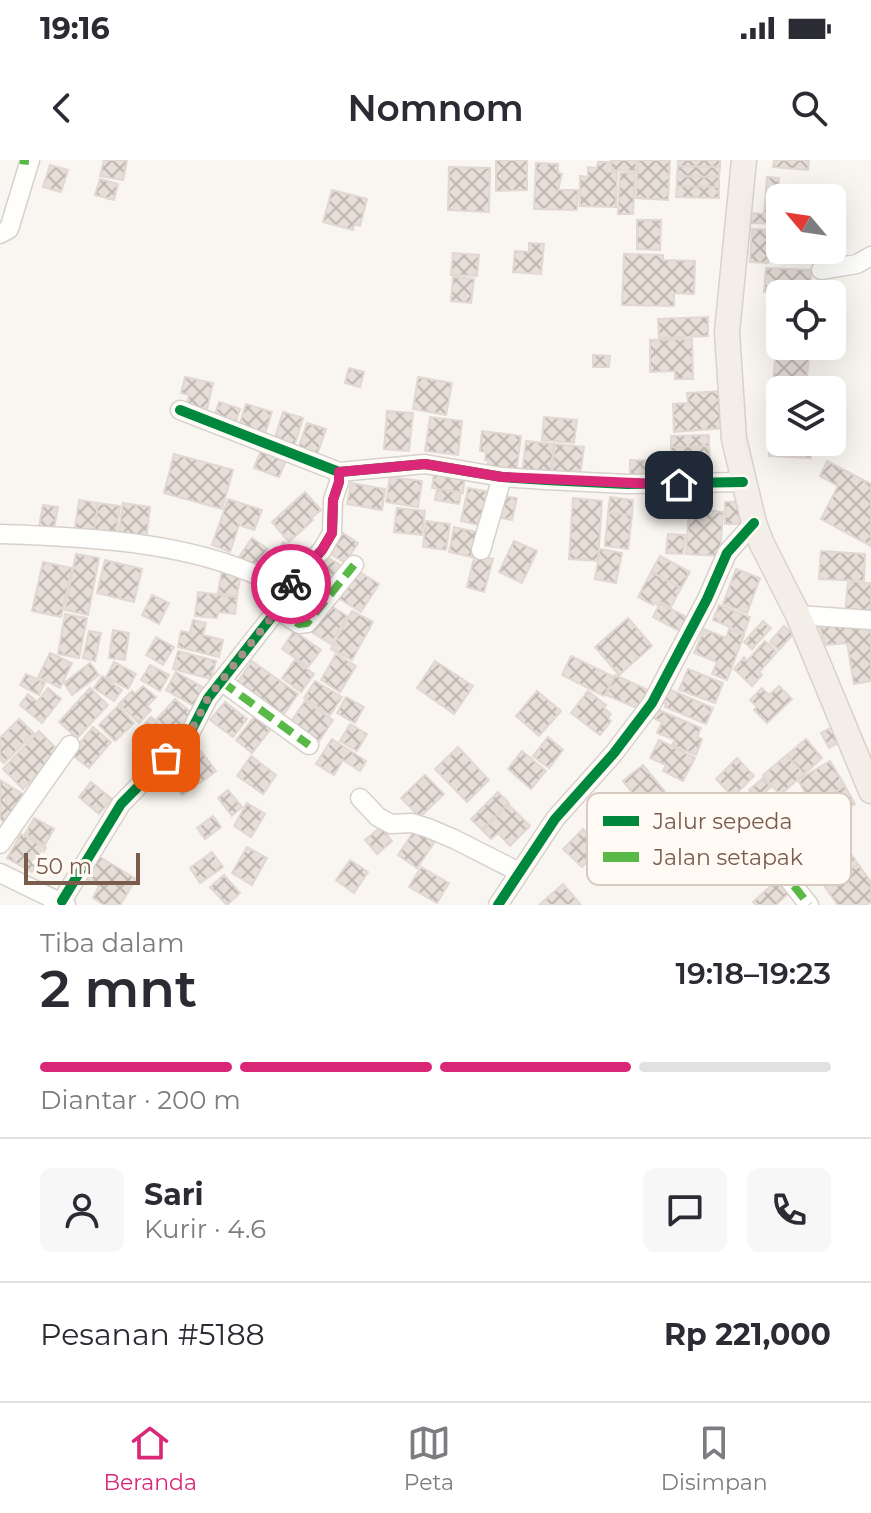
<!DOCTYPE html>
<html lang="id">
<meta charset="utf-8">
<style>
body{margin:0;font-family:Montserrat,sans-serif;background:#f7f7f7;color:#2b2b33;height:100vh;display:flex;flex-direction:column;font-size:30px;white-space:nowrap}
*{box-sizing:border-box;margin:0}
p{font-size:26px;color:#7c7c81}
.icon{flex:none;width:44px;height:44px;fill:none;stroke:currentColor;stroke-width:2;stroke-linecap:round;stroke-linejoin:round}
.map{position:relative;height:745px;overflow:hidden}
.drawer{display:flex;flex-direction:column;background:#fff;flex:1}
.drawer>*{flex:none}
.needle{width:52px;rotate:299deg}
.controls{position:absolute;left:766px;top:24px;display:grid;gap:16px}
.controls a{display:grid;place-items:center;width:80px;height:80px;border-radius:12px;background:#fff;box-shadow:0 8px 32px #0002;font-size:40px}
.scale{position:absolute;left:24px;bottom:20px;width:116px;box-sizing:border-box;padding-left:8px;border:4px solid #7a5c4d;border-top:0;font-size:22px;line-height:28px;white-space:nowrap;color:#7a5c4d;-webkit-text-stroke:6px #fffaf3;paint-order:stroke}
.pin{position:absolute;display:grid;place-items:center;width:68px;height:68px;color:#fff;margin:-34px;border-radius:16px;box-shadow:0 4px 12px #0006}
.courier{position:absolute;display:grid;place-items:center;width:80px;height:80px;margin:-40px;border:6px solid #db2777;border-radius:50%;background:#fff;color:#222;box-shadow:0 2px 10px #0007}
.headline em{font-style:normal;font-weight:600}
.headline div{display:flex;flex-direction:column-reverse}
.headline{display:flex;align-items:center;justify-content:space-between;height:136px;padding:0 40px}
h1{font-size:52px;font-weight:600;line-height:60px}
.bar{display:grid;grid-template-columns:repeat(4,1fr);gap:12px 8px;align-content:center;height:96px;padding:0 40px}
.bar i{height:10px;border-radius:6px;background:#e1e1e2}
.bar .on{background:#db2777}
.bar p{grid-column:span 4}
.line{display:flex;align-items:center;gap:20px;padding:0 40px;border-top:2px solid #e1e1e2}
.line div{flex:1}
.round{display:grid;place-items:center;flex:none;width:84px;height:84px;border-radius:12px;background:#f7f7f7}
.status{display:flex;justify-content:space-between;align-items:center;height:56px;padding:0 40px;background:#fff;direction:ltr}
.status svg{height:22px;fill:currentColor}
header{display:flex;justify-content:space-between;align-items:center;height:104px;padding:0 40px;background:#fff;font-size:36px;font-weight:600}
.tab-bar{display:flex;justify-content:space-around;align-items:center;height:112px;border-top:2px solid #e1e1e2;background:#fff;font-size:22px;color:#7c7c81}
.tab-bar a{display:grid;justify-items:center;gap:4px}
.tab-bar .on{color:#db2777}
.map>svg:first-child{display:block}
</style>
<div class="status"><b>19:16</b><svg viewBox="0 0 49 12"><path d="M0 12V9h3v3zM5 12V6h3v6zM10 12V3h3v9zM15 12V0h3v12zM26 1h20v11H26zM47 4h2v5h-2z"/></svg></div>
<header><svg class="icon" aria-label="back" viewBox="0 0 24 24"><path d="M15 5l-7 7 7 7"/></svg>Nomnom<svg class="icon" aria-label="search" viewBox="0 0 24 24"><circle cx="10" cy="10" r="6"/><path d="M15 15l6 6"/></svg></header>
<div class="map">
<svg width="871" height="745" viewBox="0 0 871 745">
<defs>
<pattern id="building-cross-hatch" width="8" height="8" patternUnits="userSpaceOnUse" patternTransform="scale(2)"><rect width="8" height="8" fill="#e6ded7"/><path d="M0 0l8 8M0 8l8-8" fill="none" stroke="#bfb7b1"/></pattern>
</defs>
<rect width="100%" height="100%" fill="#f9f5f0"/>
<path fill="url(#building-cross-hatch)" stroke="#e2d8d2" stroke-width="2" d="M104,0H127L123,20L100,16Z
M496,0H527V30L496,31Z
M611,0H636V11L611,10Z
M638,0H670L668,40L636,38Z
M678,0H720V7L678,6Z
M774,0H809L808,10L773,7Z
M598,2H609L608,12H617L616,47L580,46V16L588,17V7L597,8Z
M536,3L558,4V13L562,14L558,30H578L577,50L534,49Z
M50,5L68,10L61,32L43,27Z
M678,6L720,7L719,17L677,16Z
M449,7L490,8L489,52L448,50Z
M620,13H635L633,54H618Z
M677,16L719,17V27L677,26Z
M767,17L779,18L776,64L748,63L749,53L764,54Z
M100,19L118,24L114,40L95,35Z
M677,26L719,27V38L676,37Z
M778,29L814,32V38H780V53H777Z
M332,30L367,39L360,66L354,64L353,70L323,62Z
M637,60H661L660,90L637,89Z
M752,69L770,70L768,103L750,102Z
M776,74H780V90H804L803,103L774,102Z
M529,83L544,84L541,114L513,112L515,91L529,92Z
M453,93L479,95L477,116L451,115Z
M624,94L663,95V100L695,101L694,134L674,133V146L622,145Z
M766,108L811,110L810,134L764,132Z
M453,117L474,119L471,143L451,141Z
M771,146L780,147V175L769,174Z
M708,157V176L659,178L658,159Z
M777,176H780V186H810L806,226L773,223Z
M692,179L693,219H675V211L650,212V180Z
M593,195L610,196L609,207H593Z
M349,208L364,212L360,227L345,223Z
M185,217L213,223L207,249L187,245L189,235L181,233Z
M418,217L452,223L446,255L413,249Z
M772,226L814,228V230H780V282H812L811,298L769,296Z
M724,231L726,268L674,272L673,244L688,243L687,233Z
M219,242L240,249L234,267L213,261Z
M246,244L272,252L264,277L238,269Z
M387,251L413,253L409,291L384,289Z
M283,252L303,258L294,287L274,281Z
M430,257L462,261L458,295L425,291Z
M544,257L577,260L574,283L542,280Z
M307,263L326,269L317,295L298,289Z
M482,271L521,276L516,314L487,311L488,300H485L486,292L480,291Z
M709,275V286L671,287V276Z
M526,281L554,284L550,316L522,313Z
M555,284L584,287L580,316L552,313Z
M709,286L710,297H671V287Z
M262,288L287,298L279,317L254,308Z
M174,294L233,310L222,349L164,333Z
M671,297H710L709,307H671Z
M630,300L658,301V322H630Z
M827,301L871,324V386L821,359L838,326L820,316Z
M671,307H709L710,318L671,319Z
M435,308L465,312L463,333L432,328Z
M390,317L422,321L418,347L386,342Z
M351,323L385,329L382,350L347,344Z
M468,328L490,332L483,366L461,361Z
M437,329L461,332L459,344L435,340Z
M305,332L321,350L311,358L313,360L289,382L272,362Z
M499,335L517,338L512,360L495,357Z
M610,337L633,340L632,355L608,353Z
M573,338L602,341L598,401L569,399Z
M228,339L262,350L254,370L239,365L230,392L212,385Z
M79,340L98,343L93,378L74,375Z
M725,342H740L739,364H725Z
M98,343L120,346L115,381L93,378Z
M123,343L150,347L146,381L118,378Z
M43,345L58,347L53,374L38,372Z
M397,348L425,351L422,375L394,372Z
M689,349L723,352L720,396L686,394Z
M608,353L632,355L628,389L605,386Z
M426,361L450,364L446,390L423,387Z
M454,367L477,372L472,397L449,392Z
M343,373L358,383L345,403L329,393Z
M668,374L685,375L683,394L666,393Z
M252,378L268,389L253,411L237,400Z
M514,381L537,391L522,423L499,412Z
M283,382L303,393L284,426L264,415Z
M600,389L622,393L616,423L595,419Z
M821,391L865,394L864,421L819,419Z
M76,394L99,398L88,455L65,450Z
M475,394L493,399L484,432L467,427Z
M324,395L344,407L332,426L313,413Z
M660,396L690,412L681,428L651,412Z
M105,400L142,409L134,442L97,433Z
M43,402L72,408L61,457L32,451Z
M353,408L379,424L361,452L335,436Z
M736,409L760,418L747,453L723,444Z
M222,410L241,413L237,436L218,433Z
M651,412L681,428L671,447L660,442L658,445L654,443L653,445L638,437Z
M305,421L324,433L308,457L290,445Z
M848,421L871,423V457L845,455Z
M198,432L237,437L235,454L218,452L217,458L195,456Z
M152,435L169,443L159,464L142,455Z
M660,443L688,458L681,472L653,457Z
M328,444L347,456L331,484L311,472Z
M719,445L750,457L744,473L713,460Z
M352,451L373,462L352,500L331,489Z
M65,454L87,458L79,498L58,494Z
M628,458L652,486L619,515L595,487Z
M193,460L206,463L203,475L223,480L219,497L178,487L181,471L190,473Z
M763,461L771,468L752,489L744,482Z
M818,463L871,465V521L854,524L847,483L826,485Z
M784,466L793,474L779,490L770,482Z
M704,469L726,478L729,469L744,475L727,520L712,514L717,502L694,493Z
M113,470L129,473L125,500L109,498Z
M89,471L101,473L95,501L83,498Z
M294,471L321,490L308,507L282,489Z
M156,477L174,487L163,505L146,495Z
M765,481L777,492L759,512L762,515L752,526L734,509L744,497L747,501Z
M178,491L216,501L211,519L173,509Z
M50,493L72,503L60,528L38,517Z
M336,494L356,506L340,532L321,520Z
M571,496L614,517L604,536L562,515Z
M295,500L314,514L301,532L282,518Z
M252,501L298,534L281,558L235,526Z
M435,501L473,526L454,554L417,528Z
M114,502L136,514L128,529L106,517Z
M90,503L99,515L72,535L64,523Z
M150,505L169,515L160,531L141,520Z
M688,509L723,523L715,543L679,530Z
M176,512L204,528L194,546L166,530Z
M26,514L45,523L39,535L20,525Z
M615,515L648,530L639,549L606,535Z
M102,516L122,530L114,541L94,528Z
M315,521L342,537L330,555L304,538Z
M143,526L156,537L147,546L151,550L139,563L119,544L132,531L135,534Z
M779,526L792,539L767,563L754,550L757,547L750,540L762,528L769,535Z
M48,528L61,539L42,563L20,545L28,534L37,542Z
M90,528L108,545L77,578L59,562Z
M666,528L713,548L706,564L665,547L666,544L660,542Z
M537,531L561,551L539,576L516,556Z
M588,531L606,545L604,548L611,554L608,558L611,561L600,575L571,553Z
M346,537L364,547L355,563L337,553Z
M175,539L193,554L175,575L157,559Z
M305,541L333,560L317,584L289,565Z
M225,542L247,559L233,577L210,560Z
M118,546L134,563L115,581L99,565Z
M654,548L701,568L697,577L702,579L696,595L672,585L675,580L657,573L662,562L651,557Z
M255,556L271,569L252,593L236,580Z
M151,557L173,577L158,594L136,573Z
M19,559L34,573L4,603L0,599V578Z
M350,564L367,574L357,591L340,581Z
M836,565L844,580L829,588L821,573Z
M93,567L111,582L89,608L71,594Z
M39,571L60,592L23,629L3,609Z
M548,577L563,590L549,608L533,596Z
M332,579L366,601L360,611L343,600L334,615L316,604Z
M806,579L822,598L804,614L787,595Z
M659,580L695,598L683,621L663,611L666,605L650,598Z
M458,587L489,620L467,642L435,609Z
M201,591L216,611L200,623L185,603Z
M522,591L546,611L531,629L508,609Z
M787,595L804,614L780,635L763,615Z
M251,596L276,615L263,634L237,616Z
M737,598L754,616L733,637L716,619Z
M830,601L845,626L813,646L798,620Z
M185,605L198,623L182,635L169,617Z
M643,605L675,644L654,660L623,621Z
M425,615L444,634L420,657L401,638Z
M763,618L771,627L757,639L749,630Z
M0,620L23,634L6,663L0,659Z
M91,622L112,639L99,654L79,637Z
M845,626L855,644L816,667L806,650Z
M228,630L242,647L232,656L218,638Z
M498,632L509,643L482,670L471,659Z
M247,643L265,654L251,677L234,666Z
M508,644L530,666L510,686L498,673L491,679L482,670Z
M213,656L221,667L205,679L197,668Z
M34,658L54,669L45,685L25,674Z
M830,664L858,704L825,727L797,687Z
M381,667L392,681L377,694L365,680Z
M417,667L436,680L417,708L398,695Z
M583,669L602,687L582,707L563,689Z
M21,674L46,688L32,712L7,698Z
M247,687L267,698L252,725L232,713Z
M212,692L223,707L200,723L190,708Z
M97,695L136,719L120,745H104L93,738L99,726L83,717Z
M350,700L368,712L354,733L336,720Z
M858,704L871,722V742L866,745H838L825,727Z
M421,707L449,723L437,743L409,727Z
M224,715L240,733L227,745L210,727Z
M783,715L794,728L776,745H756L753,742Z
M563,724L581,745H539Z"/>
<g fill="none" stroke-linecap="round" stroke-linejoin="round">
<defs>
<path id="minor" d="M0,74L9,69L30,0
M821,110L857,104L871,96
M180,250L339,312L425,304L502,317L546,320L627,324L743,322
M0,374C90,377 207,382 285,430
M481,390L502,317
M276,449L299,464L307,463L354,405
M798,455L871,460
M221,521L309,585
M360,638L378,657L391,664L412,663L428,668L454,679L519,712
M0,684L70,585
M779,707L809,745
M0,713L66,745
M62,741L121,644L189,575L208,538L274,454L285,430L322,390L332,373L333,340L339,322V312
M498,745L555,659L614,593L652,543L707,439L727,393L754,363"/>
<path id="major" d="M744,0L727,172L734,279L754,363L762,384L798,455L871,631"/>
</defs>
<use href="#minor" stroke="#d7d1cb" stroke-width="21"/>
<use href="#major" stroke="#dad1cc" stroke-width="27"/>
<use href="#minor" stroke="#fefefd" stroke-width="18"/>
<use href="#major" stroke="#f3eee8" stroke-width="24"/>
<path stroke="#58b947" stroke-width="8" stroke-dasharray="16 8" stroke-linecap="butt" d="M20,0L29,1
M276,449L299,464L307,463L354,405
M221,521L309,585
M779,707L809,745"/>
<defs>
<path id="cycleway" d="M180,250L339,312L425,304L502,317L546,320L627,324L743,322
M62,741L121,644L189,575L208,538L274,454L285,430L322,390L332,373L333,340L339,322V312
M498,745L555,659L614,593L652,543L707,439L727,393L754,363"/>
</defs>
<use href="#cycleway" stroke="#fffaf3" stroke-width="15"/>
<use href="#cycleway" stroke="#00873e" stroke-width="10"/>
</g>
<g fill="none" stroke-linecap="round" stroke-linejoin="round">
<path stroke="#a69286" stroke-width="8" stroke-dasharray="0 14.4" d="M166,598L189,575L208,538L274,454L285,430L291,424"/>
<path stroke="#db2777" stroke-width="10" d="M291,424L322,390L332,373L333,340L339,322V312L425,304L502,317L679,325"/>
</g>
<rect x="587" y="633" width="264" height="92" rx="12" fill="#fffaf3" stroke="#d7cbc1" stroke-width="2"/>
<rect x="603" y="656" width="36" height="10" fill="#00873e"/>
<rect x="603" y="692" width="36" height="10" fill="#58b947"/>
<g font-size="22" fill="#7a5c4d">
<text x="653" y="669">Jalur sepeda</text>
<text x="653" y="705">Jalan setapak</text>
</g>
</svg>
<div class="controls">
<a><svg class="needle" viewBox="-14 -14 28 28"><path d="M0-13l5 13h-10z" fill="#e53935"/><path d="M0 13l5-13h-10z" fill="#7c7c81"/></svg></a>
<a><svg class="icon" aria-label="locate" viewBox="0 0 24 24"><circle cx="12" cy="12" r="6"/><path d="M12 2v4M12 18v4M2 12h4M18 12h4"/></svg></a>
<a><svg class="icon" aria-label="layers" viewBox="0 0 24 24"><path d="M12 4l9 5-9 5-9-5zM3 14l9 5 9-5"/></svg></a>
</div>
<div class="scale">50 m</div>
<div class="pin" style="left:166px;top:598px;background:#ea580c"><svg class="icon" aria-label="bag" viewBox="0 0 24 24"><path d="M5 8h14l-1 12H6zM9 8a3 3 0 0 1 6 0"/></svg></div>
<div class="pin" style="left:679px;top:325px;background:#1f2937"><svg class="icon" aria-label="home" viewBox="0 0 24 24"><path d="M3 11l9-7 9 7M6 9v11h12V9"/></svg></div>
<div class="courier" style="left:291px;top:424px"><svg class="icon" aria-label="bike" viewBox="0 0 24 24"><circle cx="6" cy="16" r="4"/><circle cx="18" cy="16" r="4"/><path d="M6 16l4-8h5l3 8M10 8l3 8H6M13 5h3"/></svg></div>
</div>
<section class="drawer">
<div class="headline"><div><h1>2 mnt</h1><p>Tiba dalam</p></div><em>19:18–19:23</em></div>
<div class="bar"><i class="on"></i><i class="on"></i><i class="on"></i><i></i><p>Diantar · 200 m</p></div>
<div class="line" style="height:144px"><a class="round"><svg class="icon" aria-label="person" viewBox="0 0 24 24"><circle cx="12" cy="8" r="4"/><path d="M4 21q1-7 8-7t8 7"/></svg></a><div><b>Sari</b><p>Kurir · 4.6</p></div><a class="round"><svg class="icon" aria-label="chat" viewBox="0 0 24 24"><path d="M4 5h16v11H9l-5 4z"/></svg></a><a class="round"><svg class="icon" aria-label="phone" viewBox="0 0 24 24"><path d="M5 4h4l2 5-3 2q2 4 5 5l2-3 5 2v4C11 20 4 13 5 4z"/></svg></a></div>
<div class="line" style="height:104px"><div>Pesanan #5188</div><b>Rp 221,000</b></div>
</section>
<nav class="tab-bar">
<a class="on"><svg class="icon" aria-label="home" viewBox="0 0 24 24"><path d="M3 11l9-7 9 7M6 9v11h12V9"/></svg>Beranda</a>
<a><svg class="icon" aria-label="map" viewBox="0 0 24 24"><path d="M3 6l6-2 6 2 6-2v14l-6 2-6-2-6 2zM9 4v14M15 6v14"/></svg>Peta</a>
<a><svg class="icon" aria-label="saved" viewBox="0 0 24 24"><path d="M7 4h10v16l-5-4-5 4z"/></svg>Disimpan</a>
</nav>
